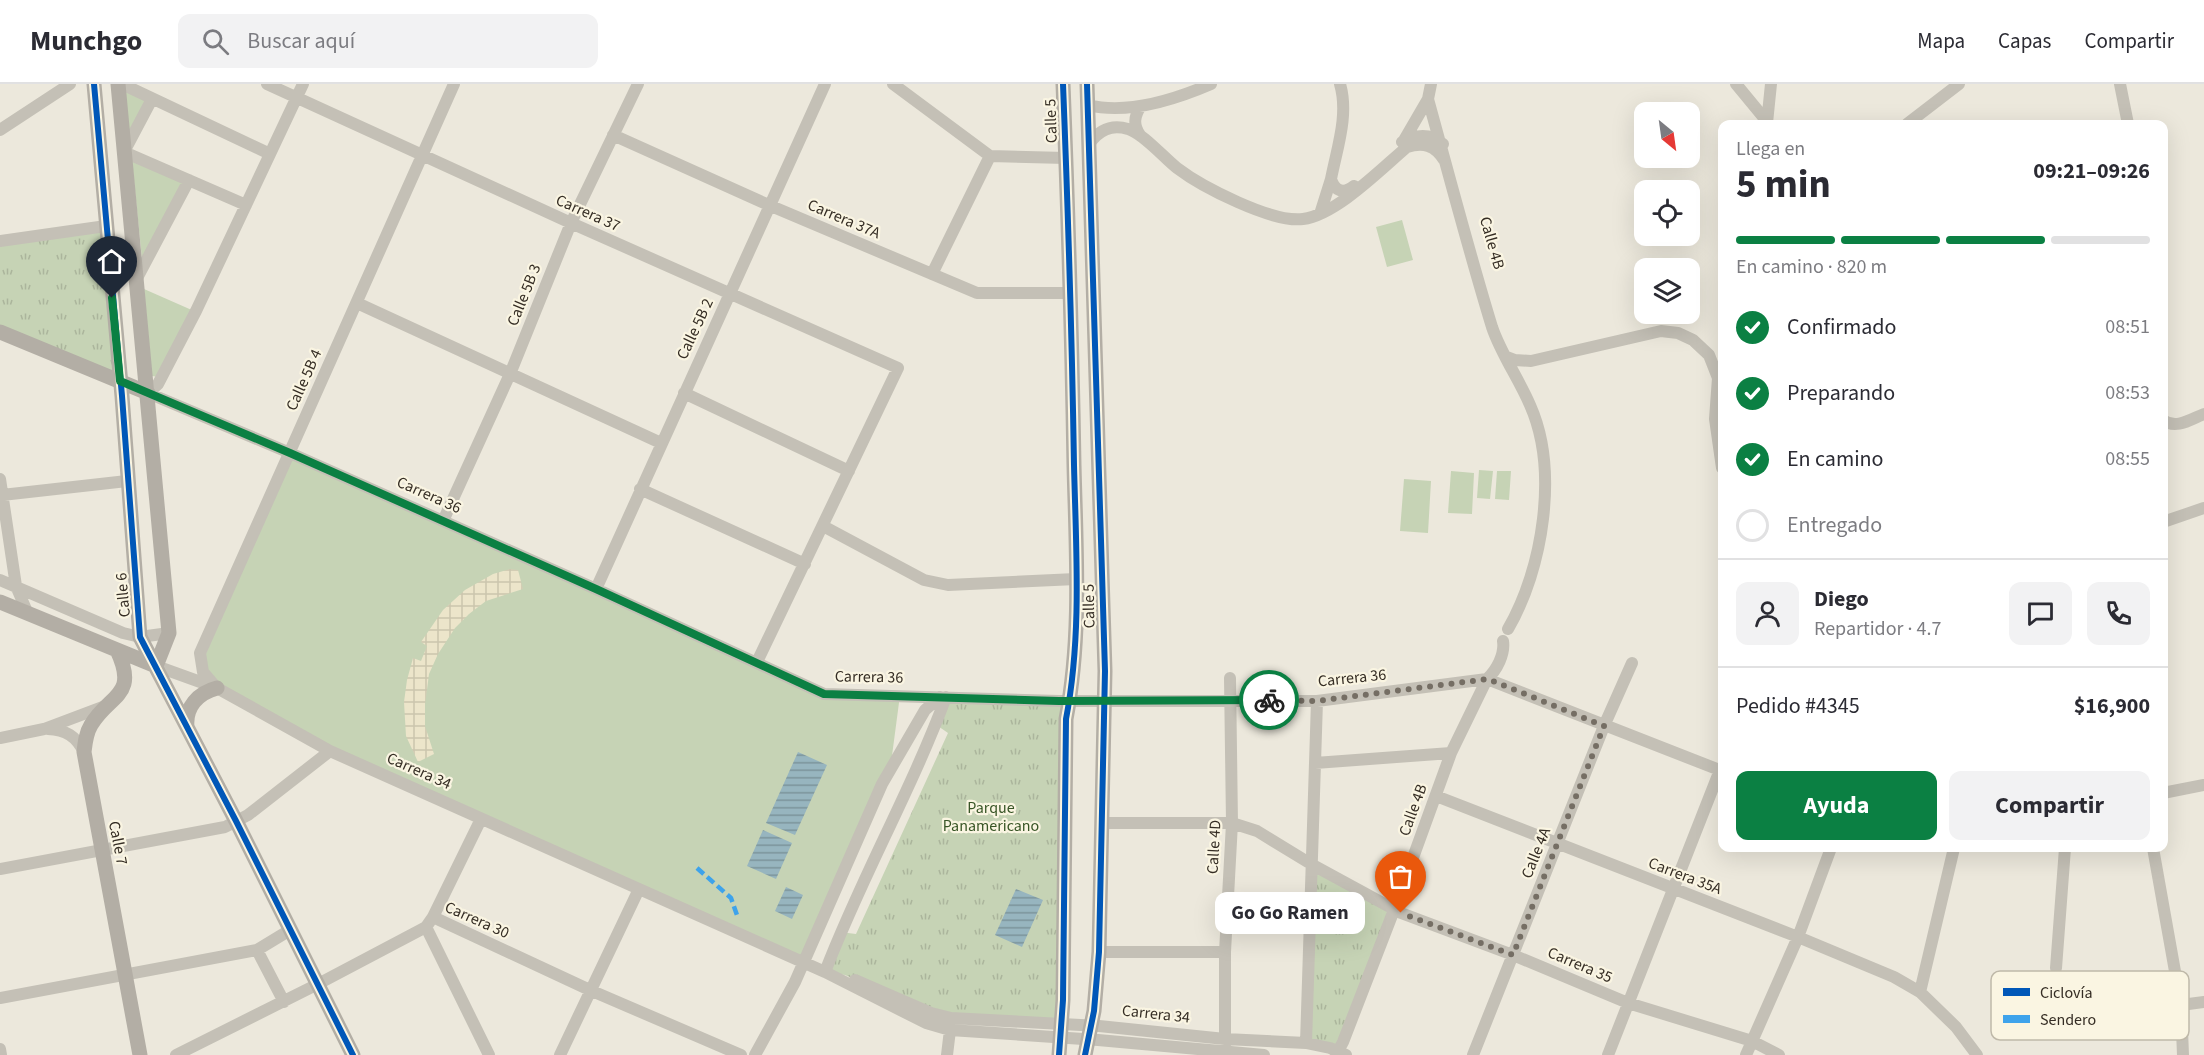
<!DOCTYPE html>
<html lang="es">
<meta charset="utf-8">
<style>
body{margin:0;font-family:"Source Sans 3",sans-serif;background:#f2f2f3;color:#2b2b33;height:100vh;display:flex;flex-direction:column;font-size:22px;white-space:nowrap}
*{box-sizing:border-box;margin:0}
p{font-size:20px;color:#7c7c81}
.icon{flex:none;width:33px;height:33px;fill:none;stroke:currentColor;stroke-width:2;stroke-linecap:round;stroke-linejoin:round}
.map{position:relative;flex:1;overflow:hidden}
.sheet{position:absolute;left:1718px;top:36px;width:450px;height:732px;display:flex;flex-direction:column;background:#fff;border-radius:12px;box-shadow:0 6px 24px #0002}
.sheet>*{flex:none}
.needle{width:39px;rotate:151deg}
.tools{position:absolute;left:1634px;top:18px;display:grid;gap:12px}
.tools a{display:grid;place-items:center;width:66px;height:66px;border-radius:12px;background:#fff;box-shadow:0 6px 24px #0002;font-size:30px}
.pin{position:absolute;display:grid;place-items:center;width:51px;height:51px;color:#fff;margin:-62px -26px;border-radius:50% 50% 50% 0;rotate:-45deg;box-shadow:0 0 6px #0007}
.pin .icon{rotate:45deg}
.courier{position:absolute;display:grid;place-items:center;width:60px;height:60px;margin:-30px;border:4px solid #0b8043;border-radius:50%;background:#fff;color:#222;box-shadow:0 2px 8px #0007}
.bubble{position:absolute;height:42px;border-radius:12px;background:#fff;box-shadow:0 6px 24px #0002;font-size:20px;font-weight:700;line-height:42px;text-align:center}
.head em{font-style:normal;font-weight:700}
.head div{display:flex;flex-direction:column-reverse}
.head{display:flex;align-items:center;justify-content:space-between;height:102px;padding:0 18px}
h1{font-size:39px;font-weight:700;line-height:45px}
.bar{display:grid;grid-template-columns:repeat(4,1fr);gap:9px 6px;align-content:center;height:72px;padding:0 18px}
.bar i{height:8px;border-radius:4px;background:#e1e1e2}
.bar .active{background:#0b8043}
.bar p{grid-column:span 4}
.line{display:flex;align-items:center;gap:15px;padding:0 18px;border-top:2px solid #e1e1e2}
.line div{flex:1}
.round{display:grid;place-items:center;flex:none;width:63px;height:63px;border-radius:12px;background:#f2f2f3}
ol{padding:0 18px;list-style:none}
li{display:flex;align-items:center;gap:18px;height:66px}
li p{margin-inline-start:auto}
li .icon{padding:6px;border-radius:50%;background:#0b8043;color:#fff;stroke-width:4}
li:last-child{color:#7c7c81}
li i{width:33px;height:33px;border:3px solid #e1e1e2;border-radius:50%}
.button{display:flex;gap:12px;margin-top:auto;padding:12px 18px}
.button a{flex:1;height:69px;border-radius:12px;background:#0b8043;color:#fff;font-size:24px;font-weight:700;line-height:69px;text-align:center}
.button a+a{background:#f2f2f3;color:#2b2b33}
header{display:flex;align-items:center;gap:36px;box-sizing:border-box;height:84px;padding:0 30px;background:#fff;border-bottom:2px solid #e1e1e2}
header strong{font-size:28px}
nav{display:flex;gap:33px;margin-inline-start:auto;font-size:21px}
.search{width:420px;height:54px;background:#f2f2f3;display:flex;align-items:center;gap:15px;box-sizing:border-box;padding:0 21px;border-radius:12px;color:#7c7c81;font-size:22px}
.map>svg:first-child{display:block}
</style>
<header>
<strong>Munchgo</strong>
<div class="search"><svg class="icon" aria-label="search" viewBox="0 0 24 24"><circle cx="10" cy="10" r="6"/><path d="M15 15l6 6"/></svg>Buscar aquí</div>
<nav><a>Mapa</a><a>Capas</a><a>Compartir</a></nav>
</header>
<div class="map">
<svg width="2204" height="971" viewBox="0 0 2204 971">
<defs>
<pattern id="park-tufts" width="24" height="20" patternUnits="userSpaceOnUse" patternTransform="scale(1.5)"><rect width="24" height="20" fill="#c6d3b5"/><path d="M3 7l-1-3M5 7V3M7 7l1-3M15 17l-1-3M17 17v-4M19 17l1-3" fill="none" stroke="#abb59c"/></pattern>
<pattern id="plaza-grid" width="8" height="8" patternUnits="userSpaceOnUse" patternTransform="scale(1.5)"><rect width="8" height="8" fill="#ece5ca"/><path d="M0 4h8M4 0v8" fill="none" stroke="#cbc5ad"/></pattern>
<pattern id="water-rules" width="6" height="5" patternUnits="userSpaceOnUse" patternTransform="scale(1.5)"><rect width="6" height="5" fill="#97b5bf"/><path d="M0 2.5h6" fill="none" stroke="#7c949b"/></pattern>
</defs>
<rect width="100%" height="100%" fill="#ece8dc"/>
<path fill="#c6d3b5" d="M125,3L150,16L128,52Z
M132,77L186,96L142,175Z
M1402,136L1413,176L1387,183L1376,143Z
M144,205L194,227L158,293L152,292Z
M290,369L824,610L900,611L890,687L803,879L330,667L217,604L201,581Z
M1479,386L1493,387L1490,415L1477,414Z
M1451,387L1474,389L1472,430L1448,429Z
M1497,387H1511L1509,416L1495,415Z
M1404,395L1431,397L1428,449L1400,447Z"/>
<path fill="url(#park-tufts)" d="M106,142L120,297L0,248V157Z
M946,613L1069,617L1061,940L931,929L845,891L825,888L840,848L856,850L948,649L935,640Z
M1311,780L1394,826L1339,968L1306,959Z"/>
<path fill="url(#plaza-grid)" d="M510,485L518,486L523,505L486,517L469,530L455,544L438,570L429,590L425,621V642L434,670L418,678L406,652L404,618L407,596L413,574L421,577L427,562L421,558L443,526L465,506L493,490Z"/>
<path fill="url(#water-rules)" d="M798,668L827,681L795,751L766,739Z
M763,746L792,759L776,795L747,782Z
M786,803L803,811L792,835L775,827Z
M1016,805L1043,816L1022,863L995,851Z"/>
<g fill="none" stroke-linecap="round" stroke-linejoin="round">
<path stroke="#c4c0b6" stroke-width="12" d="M122,0L270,70
M267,0L571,139L898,284L757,578
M303,0L196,227L158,300L148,309L290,369L596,505L824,610L1059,617H1317L1487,595L1722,687
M893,0L990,72L1066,74
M1340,0C1349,31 1337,64 1331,95C1335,108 1344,110 1354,102
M1736,0L1769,40
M2120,0L2128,40
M152,15L124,68L246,121
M1428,15C1449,91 1469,168 1492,243C1501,270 1519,295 1530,321C1559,386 1543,485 1508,545
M1088,21C1128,31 1174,16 1211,0
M1767,39L1771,0
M1907,40L1959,0
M0,46L70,0
M613,51L771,122L977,209H1071
M1140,51C1133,41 1134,32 1141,22
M1402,58C1417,50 1430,49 1443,60
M1403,58L1428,15L1431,0
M1089,60C1099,46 1111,40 1128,45C1143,49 1164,74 1177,84C1202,103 1272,139 1303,135C1336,131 1381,85 1407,63C1423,58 1435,61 1444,76
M1320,130L1331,95
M0,157L106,142
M932,190L990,72
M135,198L189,96
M357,219L661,359
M1507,273L1515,276L1531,277L1661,247L1678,249L1693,256L1709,271L1718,294L1715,335L1722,384
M684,309L849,387
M2163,336C2176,346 2191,335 2204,330
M0,395L16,502L28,530
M640,405L805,480
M2,411L127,397
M443,437L510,290L571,139L638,0
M2163,438L2204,424
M823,442L924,496L948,501L1076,495
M0,496L123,549L140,553L169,549
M596,505L825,0
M156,582L217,604L330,667L825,888L926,939L950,946L1098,956L1264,971
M214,601L203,588L200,569L454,0
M48,645C66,646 76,652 84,668
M0,654L44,645L105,622
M1315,679L1451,669
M2163,709L2204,701
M1436,712L1798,853L1894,893L1920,908L1956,943L1977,971
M1102,739H1232L1257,747L1311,780L1401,829L1513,871L1628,919L1752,957L1779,971
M2153,764L2181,921L2183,971
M0,785L225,743L248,731L330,667
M433,833L592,907L741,971
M426,843L489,971
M257,866L284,918
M1099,868H1225
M2056,884L2065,764
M825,888C861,794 911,707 946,613
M855,896L931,929L951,934L1099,942L1225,955L1306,959L1330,964L1346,971
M1920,908L1954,764
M0,914L257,866L290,846
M2181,921L2204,918
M1306,959L1317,617
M1225,961V868L1232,739L1230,594
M0,965L1,971
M176,971L318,900L426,843L433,833L481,735
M560,971L639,805
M755,971L795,898L882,700L925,626L940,613
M947,971L950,946
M1336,971L1343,958L1394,826L1451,669L1487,595C1497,586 1505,570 1503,557
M1473,971L1604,642L1632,579
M1608,971L1720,686
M1746,971L1798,853L1831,764"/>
<path stroke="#b3aea5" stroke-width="15" d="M94,0L122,312L140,553L236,737L353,971
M118,0L169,549L156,582
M0,248L148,309
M0,518L156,582
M117,566C139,613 109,610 91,641C86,649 85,659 84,668L140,971
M187,643C185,623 198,609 217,604
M1059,971L1063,916L1066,635C1082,552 1076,465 1074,381C1072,254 1068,127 1063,0
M1085,971L1094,927L1099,868L1105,587L1087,0"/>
<path stroke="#3ea3eb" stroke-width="4.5" stroke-dasharray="9 4.5" stroke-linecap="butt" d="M697,784L731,814L737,831"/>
<defs>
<path id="cycleway" d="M94,0L122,312L140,553L236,737L353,971
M1059,971L1063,916L1066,635C1082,552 1076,465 1074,381C1072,254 1068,127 1063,0
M1085,971L1094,927L1099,868L1105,587L1087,0"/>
</defs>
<use href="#cycleway" stroke="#faf5e2" stroke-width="10"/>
<use href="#cycleway" stroke="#0057b8" stroke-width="6"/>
</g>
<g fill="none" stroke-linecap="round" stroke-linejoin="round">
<path stroke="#756e64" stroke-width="6" stroke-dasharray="0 10.8" d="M1269,616L1317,617L1488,595L1604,642L1513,871L1401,829"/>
<path stroke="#0b8043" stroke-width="8" d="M112,214L120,297L290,369L596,505L824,610L1059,617L1269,616"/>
</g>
<g text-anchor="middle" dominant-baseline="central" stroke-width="4.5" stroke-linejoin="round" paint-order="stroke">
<g font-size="16" fill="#352d24" stroke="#faf5e2">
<text transform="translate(1051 37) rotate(-92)">Calle 5</text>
<text transform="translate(588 129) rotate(24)">Carrera 37</text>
<text transform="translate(844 135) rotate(23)">Carrera 37A</text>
<text transform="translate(1492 159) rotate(74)">Calle 4B</text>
<text transform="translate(524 211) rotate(-68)">Calle 5B 3</text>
<text transform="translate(695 245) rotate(-65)">Calle 5B 2</text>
<text transform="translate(304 296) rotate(-66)">Calle 5B 4</text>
<text transform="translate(429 411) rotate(24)">Carrera 36</text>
<text transform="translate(123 511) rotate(-95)">Calle 6</text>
<text transform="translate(1089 522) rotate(-91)">Calle 5</text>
<text transform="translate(869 593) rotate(1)">Carrera 36</text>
<text transform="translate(1352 594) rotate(-6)">Carrera 36</text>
<text transform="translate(419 687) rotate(24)">Carrera 34</text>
<text transform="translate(1413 726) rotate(-70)">Calle 4B</text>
<text transform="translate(118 759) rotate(79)">Calle 7</text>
<text transform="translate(1214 763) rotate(-87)">Calle 4D</text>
<text transform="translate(1536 769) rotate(-68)">Calle 4A</text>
<text transform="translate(1685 792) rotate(21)">Carrera 35A</text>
<text transform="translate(477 836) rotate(24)">Carrera 30</text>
<text transform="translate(1580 881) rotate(23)">Carrera 35</text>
<text transform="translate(1156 930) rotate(6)">Carrera 34</text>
</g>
<g font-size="16" fill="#385526" stroke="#faf5e2">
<text x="991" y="724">Parque<tspan x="991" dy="18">Panamericano</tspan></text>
</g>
</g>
<rect x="1991" y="887" width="198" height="69" rx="9" fill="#faf5e2" stroke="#bfb9a9" stroke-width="1.5"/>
<rect x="2003" y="904" width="27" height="8" fill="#0057b8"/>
<rect x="2003" y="931" width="27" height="8" fill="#3ea3eb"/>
<g font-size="16" fill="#352d24">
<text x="2040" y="914">Ciclovía</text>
<text x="2040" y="941">Sendero</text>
</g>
</svg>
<div class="tools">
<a><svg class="needle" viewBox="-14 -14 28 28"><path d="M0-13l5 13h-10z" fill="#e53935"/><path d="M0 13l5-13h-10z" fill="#7c7c81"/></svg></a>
<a><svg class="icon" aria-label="locate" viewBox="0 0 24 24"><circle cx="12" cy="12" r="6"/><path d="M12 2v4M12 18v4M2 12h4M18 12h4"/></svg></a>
<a><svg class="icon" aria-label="layers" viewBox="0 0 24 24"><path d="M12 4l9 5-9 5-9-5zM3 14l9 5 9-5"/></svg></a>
</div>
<div class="pin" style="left:1401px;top:829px;background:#ea580c"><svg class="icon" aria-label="bag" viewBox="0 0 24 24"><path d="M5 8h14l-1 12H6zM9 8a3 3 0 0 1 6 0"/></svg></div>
<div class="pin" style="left:112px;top:214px;background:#1f2937"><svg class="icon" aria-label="home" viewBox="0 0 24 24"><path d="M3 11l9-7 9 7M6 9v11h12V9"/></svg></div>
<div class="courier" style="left:1269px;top:616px"><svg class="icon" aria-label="bike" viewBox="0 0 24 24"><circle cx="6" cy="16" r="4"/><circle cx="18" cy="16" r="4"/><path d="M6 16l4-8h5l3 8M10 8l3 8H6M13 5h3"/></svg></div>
<div class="bubble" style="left:1215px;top:808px;width:150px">Go Go Ramen</div>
<section class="sheet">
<div class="head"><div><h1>5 min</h1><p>Llega en</p></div><em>09:21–09:26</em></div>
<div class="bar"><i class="active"></i><i class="active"></i><i class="active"></i><i></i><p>En camino · 820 m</p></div>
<ol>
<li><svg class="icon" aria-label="check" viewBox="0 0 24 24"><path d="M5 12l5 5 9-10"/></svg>Confirmado<p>08:51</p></li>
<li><svg class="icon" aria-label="check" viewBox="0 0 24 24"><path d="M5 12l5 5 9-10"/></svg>Preparando<p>08:53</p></li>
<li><svg class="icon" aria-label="check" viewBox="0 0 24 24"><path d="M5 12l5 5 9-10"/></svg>En camino<p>08:55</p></li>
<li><i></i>Entregado</li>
</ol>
<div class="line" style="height:108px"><a class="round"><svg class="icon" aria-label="person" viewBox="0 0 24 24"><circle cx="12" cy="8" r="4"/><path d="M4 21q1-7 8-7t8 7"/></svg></a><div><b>Diego</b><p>Repartidor · 4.7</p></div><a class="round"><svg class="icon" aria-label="chat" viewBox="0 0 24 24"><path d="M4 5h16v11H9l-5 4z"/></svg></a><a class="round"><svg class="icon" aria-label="phone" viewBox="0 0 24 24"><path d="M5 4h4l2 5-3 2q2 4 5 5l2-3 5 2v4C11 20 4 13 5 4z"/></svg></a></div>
<div class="line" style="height:78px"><div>Pedido #4345</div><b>$16,900</b></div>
<div class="button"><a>Ayuda</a><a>Compartir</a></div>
</section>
</div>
